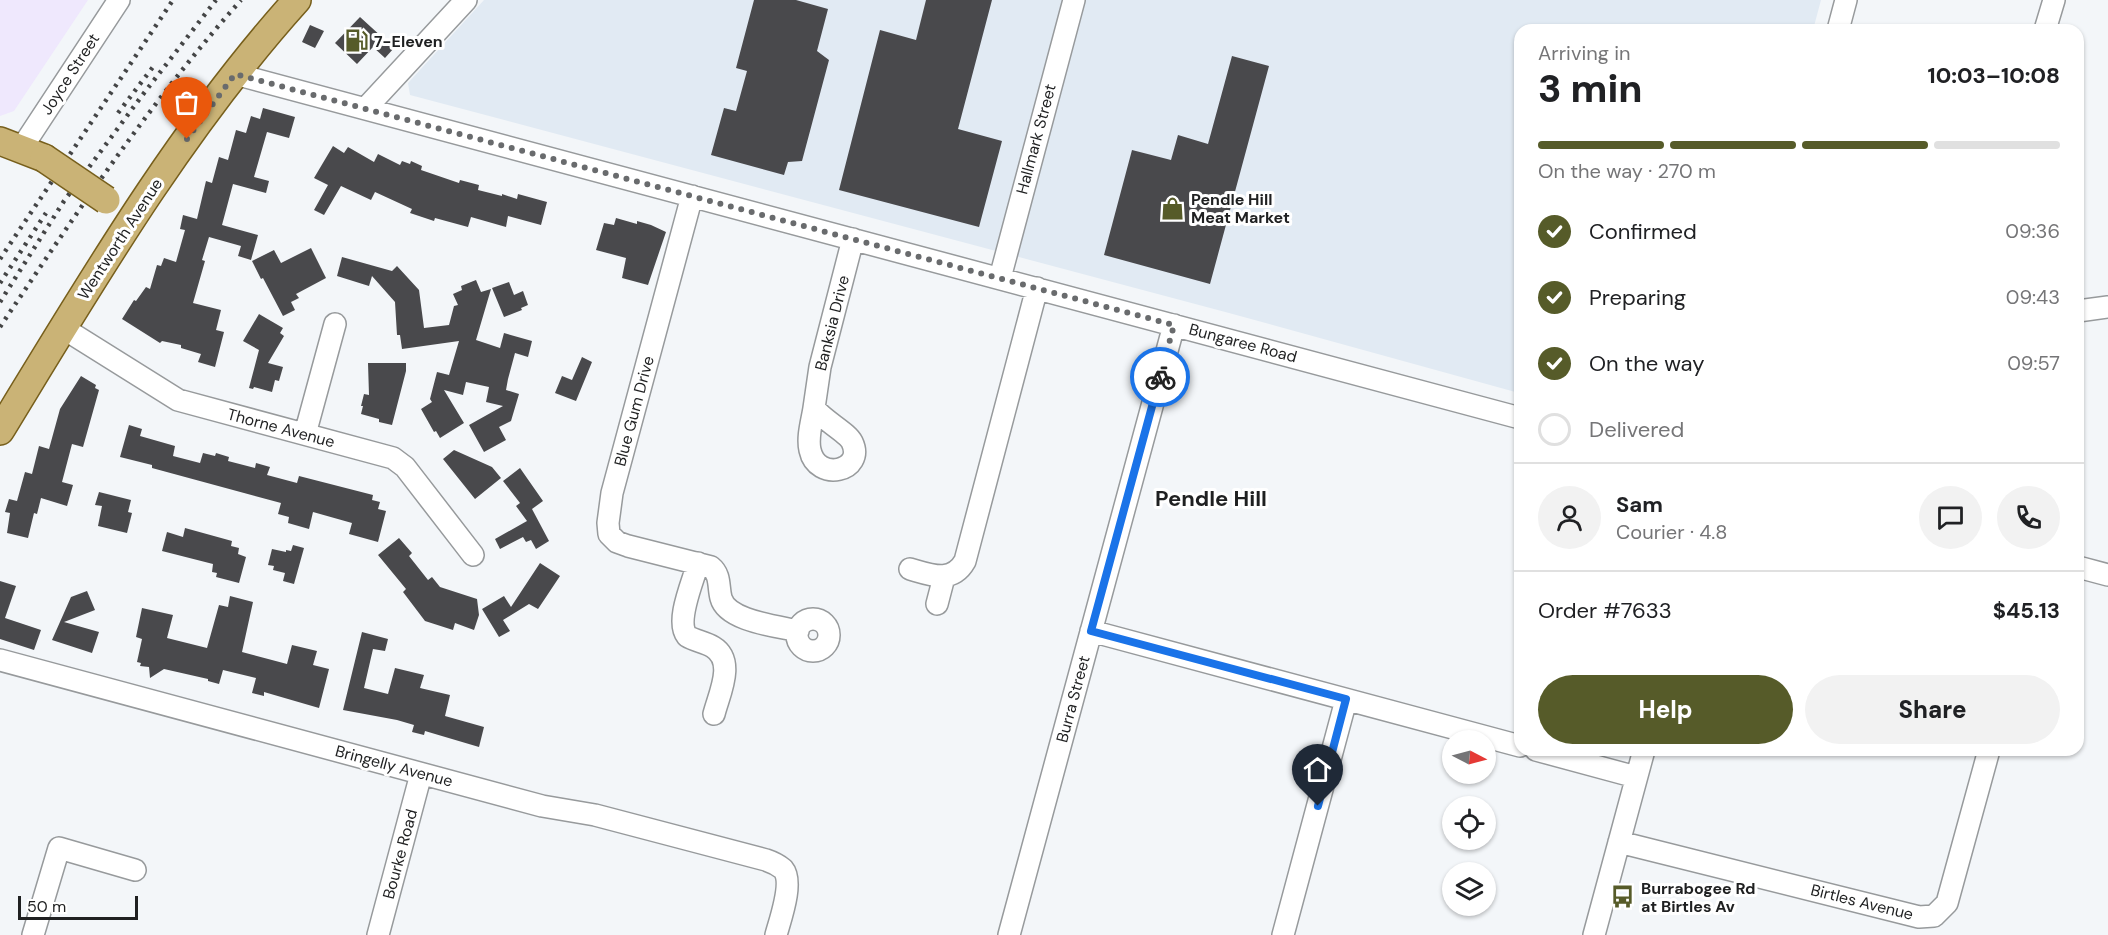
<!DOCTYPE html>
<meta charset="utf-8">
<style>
body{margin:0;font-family:"DM Sans",sans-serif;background:#f2f2f2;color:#202124;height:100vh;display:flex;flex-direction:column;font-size:22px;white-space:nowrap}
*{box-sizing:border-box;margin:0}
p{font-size:20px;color:#757577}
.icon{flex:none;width:33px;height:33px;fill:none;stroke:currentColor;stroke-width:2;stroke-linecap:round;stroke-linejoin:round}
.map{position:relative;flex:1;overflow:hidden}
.side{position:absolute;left:1514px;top:24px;width:570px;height:732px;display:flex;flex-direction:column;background:#fff;border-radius:18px;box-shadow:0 2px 4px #0004}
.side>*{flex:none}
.needle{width:39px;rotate:96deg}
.tools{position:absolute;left:1442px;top:730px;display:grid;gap:12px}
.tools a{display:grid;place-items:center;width:54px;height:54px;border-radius:50%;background:#fff;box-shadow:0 2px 4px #0004;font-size:30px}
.scale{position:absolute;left:18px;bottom:15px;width:120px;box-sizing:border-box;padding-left:6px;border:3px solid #1f2021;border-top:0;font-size:16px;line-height:21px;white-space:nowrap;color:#1f2021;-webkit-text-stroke:4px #fff;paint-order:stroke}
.pin{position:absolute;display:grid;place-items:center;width:51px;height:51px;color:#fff;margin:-62px -26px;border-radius:50% 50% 50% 0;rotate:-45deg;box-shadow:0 0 6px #0007}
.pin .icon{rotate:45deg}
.courier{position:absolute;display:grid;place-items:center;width:60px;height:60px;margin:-30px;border:4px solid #1a73e8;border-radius:50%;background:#fff;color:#222;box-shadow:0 2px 8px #0007}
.headline em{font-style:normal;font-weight:800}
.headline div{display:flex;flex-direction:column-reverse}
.headline{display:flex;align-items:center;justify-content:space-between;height:102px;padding:0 24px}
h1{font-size:39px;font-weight:800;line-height:45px}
.bar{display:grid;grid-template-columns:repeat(4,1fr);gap:9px 6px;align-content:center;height:72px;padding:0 24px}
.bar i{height:8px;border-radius:4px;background:#e0e0e0}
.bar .on{background:#565b29}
.bar p{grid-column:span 4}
.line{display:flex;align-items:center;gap:15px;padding:0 24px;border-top:2px solid #e0e0e0}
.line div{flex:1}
.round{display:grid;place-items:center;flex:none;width:63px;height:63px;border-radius:32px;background:#f2f2f2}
ol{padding:0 24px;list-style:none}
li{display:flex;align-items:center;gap:18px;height:66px}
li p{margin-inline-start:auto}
li .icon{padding:6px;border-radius:50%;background:#565b29;color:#fff;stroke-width:4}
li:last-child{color:#757577}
li i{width:33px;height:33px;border:3px solid #e0e0e0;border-radius:50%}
.button{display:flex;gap:12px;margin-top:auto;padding:12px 24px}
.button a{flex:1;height:69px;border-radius:36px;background:#565b29;color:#fff;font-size:24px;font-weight:800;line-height:69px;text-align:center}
.button a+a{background:#f2f2f2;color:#202124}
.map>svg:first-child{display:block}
</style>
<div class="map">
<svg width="2108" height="935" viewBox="0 0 2108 935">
<rect width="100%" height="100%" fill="#f3f6f9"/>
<path fill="#efe8fd" d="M0,0H88L14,111L0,116Z"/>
<path fill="#e1eaf3" d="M484,0H1821L1813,30H1520L1519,393L1229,313L410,95L408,83Z"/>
<path fill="#49494c" d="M754,0H796L828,9L817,51L829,60L802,161L788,162L784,175L711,155L724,108L736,111L747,71L736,68Z
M926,0H992L958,129L1002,141L979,227L839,190L880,30L916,40Z
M360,17L394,48L385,58L373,47L357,64L335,43Z
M310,25L324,31L315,48L302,42Z
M1232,56L1269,66L1210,284L1104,255L1132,150L1171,160L1178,135L1208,144Z
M263,108L295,117L289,138L267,132L254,177L269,181L266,193L233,184L222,225L258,235L251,260L238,256L241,246L209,237L202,260L205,261L193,303L221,310L216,330L224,332L215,367L198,362L201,354L181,348V345L162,341L160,343L122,319L134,300L136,301L146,287L150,289L157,265L161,266L164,258L176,262L185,230L180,229L183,215L197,219L206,181L212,183L219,157L228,160L236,130L246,133L251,116L260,119Z
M333,146L344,153L348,147L374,162L378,154L400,165L402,161L410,164L411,161L422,166L421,170L459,183L460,180L479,185L478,190L502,196V194L517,199L518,194L547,202L541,225L508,216L506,227L471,217L468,227L435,218L434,221L410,213L412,209L375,192L371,200L341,186L324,215L314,210L328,185L314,178Z
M616,218L637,224V221L651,225L666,232L648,285L622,278L626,258L596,250L604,223L614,225Z
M311,248L326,278L296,294L299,298L291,302L295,310L283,316L263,278L261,279L252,261L274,250L281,263Z
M342,257L392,271L397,266L419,290L424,328L449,325L454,306L458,305L453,294L462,290L461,286L476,280L481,292L491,289L476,340L500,348L504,333L532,341L528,357L515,353L508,379L506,390L519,394L511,421L499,427L506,440L484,452L469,425L503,406L486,402L489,387L466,382L463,395L444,390L464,423L440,438L436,431L434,432L421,409L432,402L430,399L437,372L449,375L459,341L402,349L400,335H397L395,302L372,276L369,286L337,276Z
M509,282L514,295L523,291L528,305L521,308L522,310L504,317L492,288Z
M259,314L283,328L280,333L284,336L268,363L283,367L279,381L275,380L272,392L254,387L253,389L249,388L259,350L243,341Z
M582,357L592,362L576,401L555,393L562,376L572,380Z
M368,363H406V371L392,425L379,422V419L361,414L363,406H361L364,394L369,395Z
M81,376L96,385L95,388L99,390L83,447L72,444L62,482L73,485L67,506L41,498L37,514L34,513L28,538L7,533L10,513L5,512L9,499L17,501L25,472L32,474L39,446L49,449L60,409Z
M129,425L142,429L140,436L175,446L173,456L200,463L203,453L215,456L216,453L229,457L228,461L255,468L256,463L270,467L267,475L297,483L299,476L373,495L372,500L380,502L378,509L386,511L378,542L349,534L352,523L313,512L309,529L288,523L289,517L278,514L281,503L152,468V465L120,457Z
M454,450L492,467L501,478L475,499L443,459Z
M520,468L543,501L532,509L549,541L536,549L531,540L526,542L523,537L500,549L495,539L527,521L516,506L520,503L503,481Z
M99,492L131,500L128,512L132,513L127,533L98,526L102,506L95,505Z
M185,528L232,541L231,546L239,548L238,554L246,557L239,583L216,577L217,573L212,572L213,564L162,551L167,532L183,537Z
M399,538L412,553L409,556L428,580L432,577L440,587L477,599L479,615L474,630L455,623L453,630L425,621L403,592L406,589L378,555Z
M293,545L304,548L294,584L283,581L285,573L273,570L274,566L268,565L272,549L286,552V550L291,551Z
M540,563L560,576L538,609L529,604L503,620L510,631L499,637L482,609L504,596L511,607Z
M0,581L16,586L5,618L41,630L34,650L0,639Z
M87,591L95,610L64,622L99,632L92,653L52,640L71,597Z
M230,596L253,602L242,652L287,664L292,645L317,651L313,665L329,669L319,708L264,692V696L252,693L256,678L223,670L219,684L208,681V679L164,669L150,678L149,667L140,666L141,663L137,662L142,639L136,637L142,608L173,615L167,638L207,648L219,605L228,607Z
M362,632L388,639L385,651L373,649L364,688L388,694L395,668L424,675L420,688L450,695L445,716L484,727L479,747L425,731L424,735L412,732L414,725L397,720L343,710Z"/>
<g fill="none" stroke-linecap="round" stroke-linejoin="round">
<defs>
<path id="minor" d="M1838,30L1846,0
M2045,30L2054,0
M235,74L1520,418
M366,108L466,0
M21,149L119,0
M692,196L612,493L608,523L609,534L617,542L628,546L711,567C721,575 718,587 721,598C727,621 777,626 798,631
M1000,278L1074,0
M2078,311L2108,307
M63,328L178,400L393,458L405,467L473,555
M814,408C812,421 807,437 810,450C817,483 866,471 852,442C848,433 823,420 814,408L820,367L853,239
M305,434L335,324
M698,563C693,582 675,621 687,636C695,641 705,642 713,647C736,661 719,694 714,714
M2078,567L2108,575
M910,569C931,575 952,584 965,561L1037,288
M937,604L944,577
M797 635a16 16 0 1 1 32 0a16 16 0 1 1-32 0Z
M1091,631L1520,746
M0,660L542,806L595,815L766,860C772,862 778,865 783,869C794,882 780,920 776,935
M1536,750L1636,777
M1619,842L1919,917L1934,916L1947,903L1989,750
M33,935L59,848L135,870
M378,935L421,774
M1009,935L1174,325
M1283,935L1346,700
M1594,935L1644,750"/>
<path id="major" d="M0,141L44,158
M0,431C91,282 180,130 297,0"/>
</defs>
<use href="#minor" stroke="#979a9c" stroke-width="24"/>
<use href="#major" stroke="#775f1c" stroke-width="30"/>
<use href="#minor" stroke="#fff" stroke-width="21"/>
<use href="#major" stroke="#cab376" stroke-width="27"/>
<path stroke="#444546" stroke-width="4.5" stroke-dasharray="3 6" stroke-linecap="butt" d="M118,113L156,63
M0,259L173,0
M0,283L46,213
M0,302L64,201L141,97L216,0
M0,327C75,215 151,101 241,0"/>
<defs>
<path id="major-bridge" d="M44,158L106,200"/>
</defs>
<use href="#major-bridge" stroke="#775f1c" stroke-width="30" stroke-linecap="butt"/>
<use href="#major-bridge" stroke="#cab376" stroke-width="27"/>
</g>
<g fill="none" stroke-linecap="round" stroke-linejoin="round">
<path stroke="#696b6d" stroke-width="6" stroke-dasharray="0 10.8" d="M187,139L235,74L1174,325L1160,377"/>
<path stroke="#1a73e8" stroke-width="8" d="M1160,377L1091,631L1346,699L1318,806"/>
</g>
<defs>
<symbol id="fuel-bare" viewBox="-9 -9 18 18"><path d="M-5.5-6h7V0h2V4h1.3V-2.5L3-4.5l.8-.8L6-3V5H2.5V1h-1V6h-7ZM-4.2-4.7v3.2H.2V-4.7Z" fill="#565b29" stroke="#fff" stroke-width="2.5" paint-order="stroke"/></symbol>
<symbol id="shop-bare" viewBox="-9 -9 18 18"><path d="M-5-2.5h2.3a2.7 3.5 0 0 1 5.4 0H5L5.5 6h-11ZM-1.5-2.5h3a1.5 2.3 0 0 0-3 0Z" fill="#565b29" stroke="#fff" stroke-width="2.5" paint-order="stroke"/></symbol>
<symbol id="bus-bare" viewBox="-9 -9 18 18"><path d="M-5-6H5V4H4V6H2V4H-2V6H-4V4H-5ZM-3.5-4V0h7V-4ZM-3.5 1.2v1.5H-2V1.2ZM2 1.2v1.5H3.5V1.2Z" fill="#565b29" stroke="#fff" stroke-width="2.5" paint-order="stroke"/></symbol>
</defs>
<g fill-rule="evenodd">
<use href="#fuel-bare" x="340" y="24" width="33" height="33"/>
<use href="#shop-bare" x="1156" y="192" width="33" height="33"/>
<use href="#bus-bare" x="1606" y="880" width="33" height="33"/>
</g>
<g text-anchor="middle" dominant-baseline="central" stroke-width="6" stroke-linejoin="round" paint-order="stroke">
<g font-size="16" font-weight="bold" fill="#1f2021" stroke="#fff" text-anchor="start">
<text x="374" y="41">7-Eleven</text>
<text x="1191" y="199">Pendle Hill<tspan x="1191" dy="18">Meat Market</tspan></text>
<text x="1641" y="888">Burrabogee Rd<tspan x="1641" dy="18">at Birtles Av</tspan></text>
</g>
<g font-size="16" fill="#1f2021" stroke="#fff">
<text transform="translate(70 74) rotate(-57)">Joyce Street</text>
<text transform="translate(1036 139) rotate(-75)">Hallmark Street</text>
<text transform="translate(120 239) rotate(-57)">Wentworth Avenue</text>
<text transform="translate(832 323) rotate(-76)">Banksia Drive</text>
<text transform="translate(1243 343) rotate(15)">Bungaree Road</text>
<text transform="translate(634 411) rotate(-75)">Blue Gum Drive</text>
<text transform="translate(281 428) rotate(15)">Thorne Avenue</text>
<text transform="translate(1073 699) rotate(-75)">Burra Street</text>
<text transform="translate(394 766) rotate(15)">Bringelly Avenue</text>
<text transform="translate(400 854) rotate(-75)">Bourke Road</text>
<text transform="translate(1862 902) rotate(14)">Birtles Avenue</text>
</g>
<g font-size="22" font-weight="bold" fill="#1f2021" stroke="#fff">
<text x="1211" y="498">Pendle Hill</text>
</g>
</g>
</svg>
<div class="tools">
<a><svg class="needle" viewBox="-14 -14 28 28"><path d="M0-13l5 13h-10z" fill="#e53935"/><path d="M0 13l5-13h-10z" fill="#757577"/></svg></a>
<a><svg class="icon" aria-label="locate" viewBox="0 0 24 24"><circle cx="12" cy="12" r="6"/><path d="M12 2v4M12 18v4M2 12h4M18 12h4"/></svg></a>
<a><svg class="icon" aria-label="layers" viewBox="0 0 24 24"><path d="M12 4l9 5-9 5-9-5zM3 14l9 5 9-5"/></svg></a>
</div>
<div class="scale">50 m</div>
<div class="pin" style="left:187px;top:139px;background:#ea580c"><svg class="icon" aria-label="bag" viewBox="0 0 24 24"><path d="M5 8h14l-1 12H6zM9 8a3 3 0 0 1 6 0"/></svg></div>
<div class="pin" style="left:1318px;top:806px;background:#1f2937"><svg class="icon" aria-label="home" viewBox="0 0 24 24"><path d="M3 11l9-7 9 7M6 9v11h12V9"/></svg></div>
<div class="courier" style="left:1160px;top:377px"><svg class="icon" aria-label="bike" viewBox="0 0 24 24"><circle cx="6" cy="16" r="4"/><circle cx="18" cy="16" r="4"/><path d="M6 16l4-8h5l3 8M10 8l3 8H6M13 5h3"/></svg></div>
<section class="side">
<div class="headline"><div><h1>3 min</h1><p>Arriving in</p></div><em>10:03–10:08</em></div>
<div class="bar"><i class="on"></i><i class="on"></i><i class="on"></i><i></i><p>On the way · 270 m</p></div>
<ol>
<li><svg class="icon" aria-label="check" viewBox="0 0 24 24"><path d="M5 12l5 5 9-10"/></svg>Confirmed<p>09:36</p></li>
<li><svg class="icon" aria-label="check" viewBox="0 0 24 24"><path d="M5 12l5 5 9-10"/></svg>Preparing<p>09:43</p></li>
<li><svg class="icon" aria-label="check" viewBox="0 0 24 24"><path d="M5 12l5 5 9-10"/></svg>On the way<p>09:57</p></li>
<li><i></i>Delivered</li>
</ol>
<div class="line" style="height:108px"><a class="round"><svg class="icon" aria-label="person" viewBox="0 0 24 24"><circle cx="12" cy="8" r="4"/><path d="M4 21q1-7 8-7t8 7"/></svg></a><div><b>Sam</b><p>Courier · 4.8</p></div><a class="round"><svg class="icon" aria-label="chat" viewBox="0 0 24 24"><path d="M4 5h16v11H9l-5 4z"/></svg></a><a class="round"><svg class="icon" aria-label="phone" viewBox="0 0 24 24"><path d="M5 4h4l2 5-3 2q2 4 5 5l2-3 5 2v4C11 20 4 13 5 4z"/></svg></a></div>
<div class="line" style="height:78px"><div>Order #7633</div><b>$45.13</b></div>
<div class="button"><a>Help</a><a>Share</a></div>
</section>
</div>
